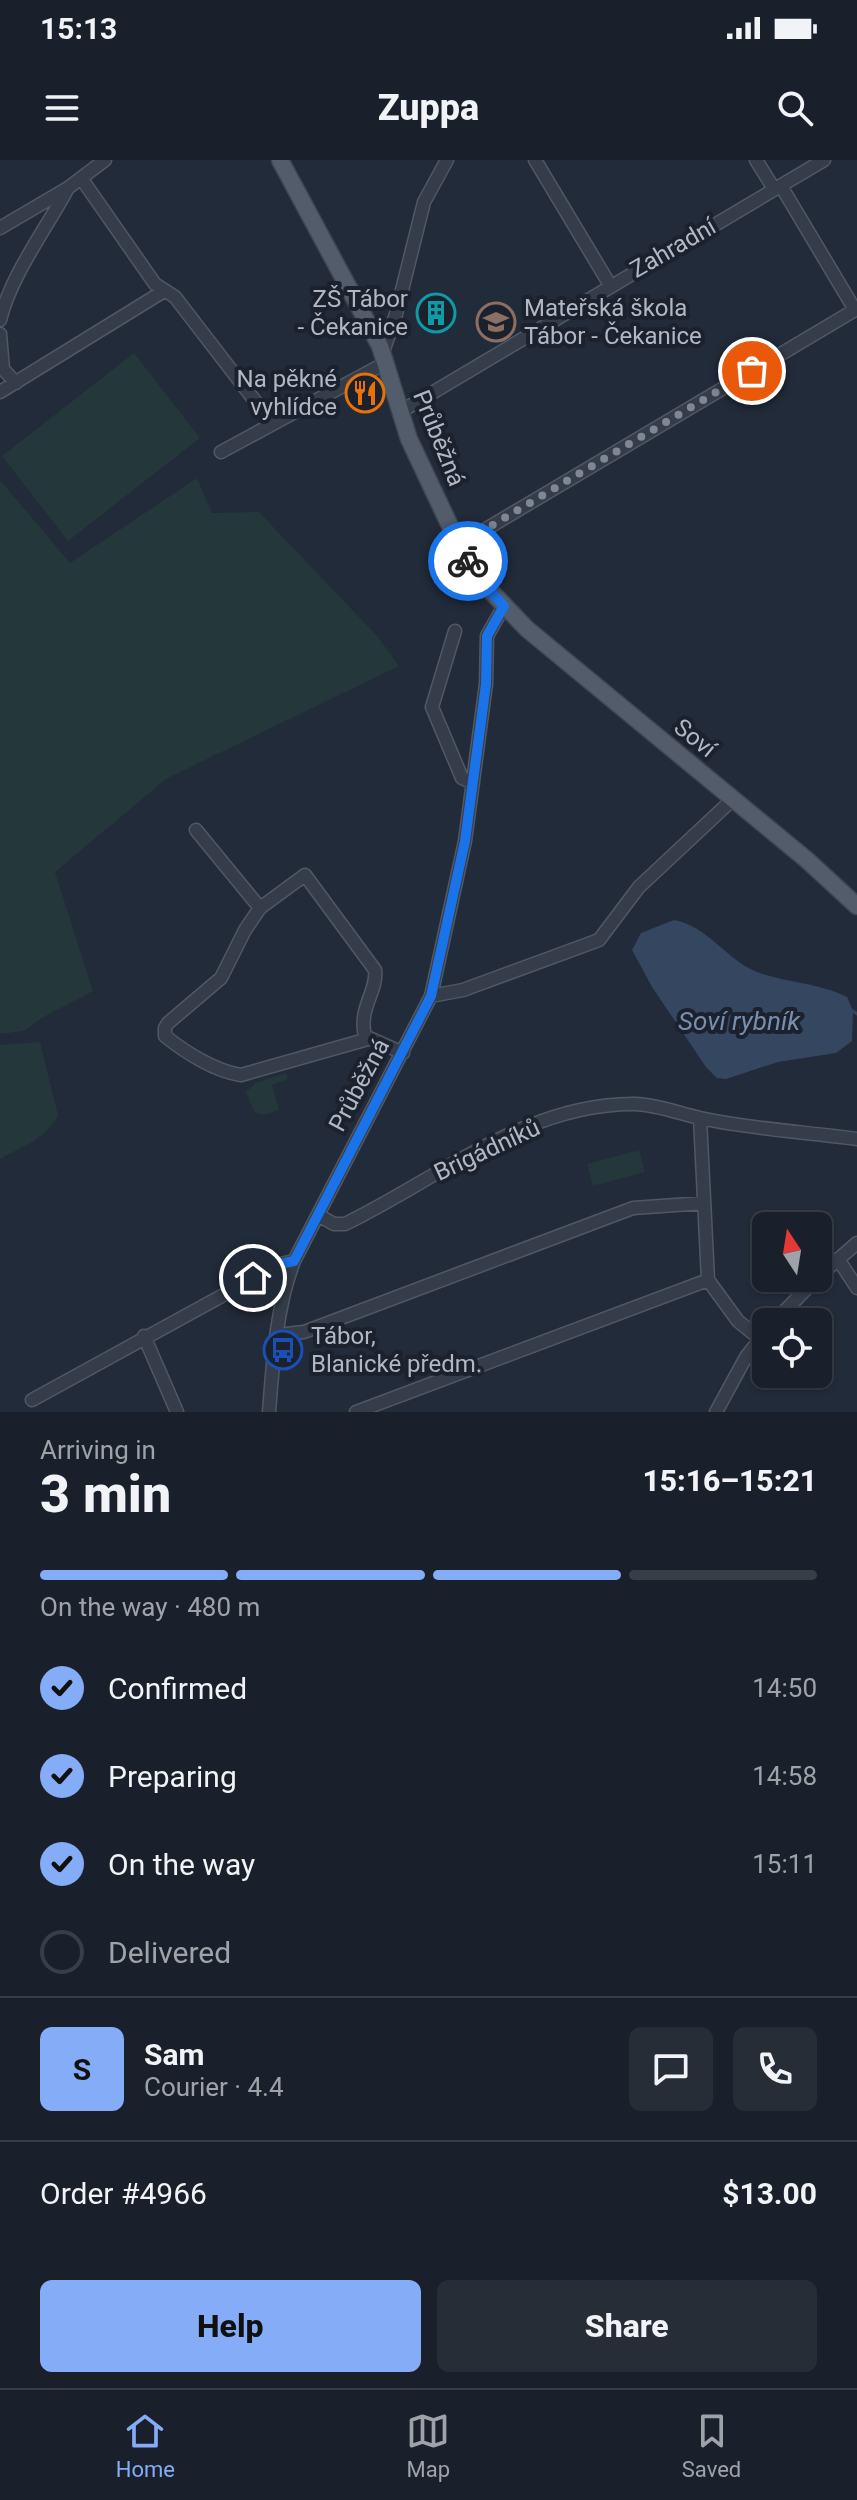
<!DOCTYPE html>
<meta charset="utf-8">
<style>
body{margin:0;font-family:Roboto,sans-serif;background:#272d37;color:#f1f3f6;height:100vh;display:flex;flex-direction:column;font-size:30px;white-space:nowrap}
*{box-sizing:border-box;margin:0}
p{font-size:26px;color:#9fa3a9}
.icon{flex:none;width:44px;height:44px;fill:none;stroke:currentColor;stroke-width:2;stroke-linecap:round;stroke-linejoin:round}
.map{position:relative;height:1252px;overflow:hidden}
.sheet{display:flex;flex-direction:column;background:#1a202b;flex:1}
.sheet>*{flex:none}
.needle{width:52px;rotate:348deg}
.tools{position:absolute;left:752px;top:1052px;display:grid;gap:16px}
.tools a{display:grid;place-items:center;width:80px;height:80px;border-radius:12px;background:#1a202b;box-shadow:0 2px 6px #0004,0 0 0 2px #383e47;font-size:40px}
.pin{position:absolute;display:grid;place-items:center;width:68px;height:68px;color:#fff;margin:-34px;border:4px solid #fff;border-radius:50%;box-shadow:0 2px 8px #0007}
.courier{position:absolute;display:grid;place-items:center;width:80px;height:80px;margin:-40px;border:6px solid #1a73e8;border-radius:50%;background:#fff;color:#222;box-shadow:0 2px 10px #0007}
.overview em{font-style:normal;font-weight:800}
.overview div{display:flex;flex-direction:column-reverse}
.overview{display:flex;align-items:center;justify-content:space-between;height:136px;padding:0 40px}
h1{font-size:52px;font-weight:800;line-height:60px}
.bar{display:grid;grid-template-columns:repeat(4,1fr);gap:12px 8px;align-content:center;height:96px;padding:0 40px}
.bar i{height:10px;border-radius:6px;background:#383e47}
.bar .current{background:#85acf6}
.bar p{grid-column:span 4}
.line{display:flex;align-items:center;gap:20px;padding:0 40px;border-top:2px solid #383e47}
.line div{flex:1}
.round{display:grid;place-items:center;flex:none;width:84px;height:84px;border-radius:12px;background:#272d37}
ol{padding:0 40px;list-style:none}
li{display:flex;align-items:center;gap:24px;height:88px}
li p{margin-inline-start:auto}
li .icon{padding:8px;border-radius:50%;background:#85acf6;color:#111;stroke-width:4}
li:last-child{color:#9fa3a9}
li i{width:44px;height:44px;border:4px solid #383e47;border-radius:50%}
.action{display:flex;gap:16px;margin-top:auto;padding:16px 40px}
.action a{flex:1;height:92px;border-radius:12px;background:#85acf6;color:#111;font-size:32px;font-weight:800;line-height:92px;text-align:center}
.action a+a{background:#272d37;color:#f1f3f6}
.status{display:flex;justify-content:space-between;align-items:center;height:56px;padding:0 40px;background:#1a202b;direction:ltr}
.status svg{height:22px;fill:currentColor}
header{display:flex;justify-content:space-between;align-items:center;height:104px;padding:0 40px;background:#1a202b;font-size:36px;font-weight:800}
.tab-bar{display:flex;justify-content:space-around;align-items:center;height:112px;border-top:2px solid #383e47;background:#1a202b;font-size:22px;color:#9fa3a9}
.tab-bar a{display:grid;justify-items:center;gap:4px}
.tab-bar .current{color:#85acf6}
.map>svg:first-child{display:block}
</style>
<div class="status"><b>15:13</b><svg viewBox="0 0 49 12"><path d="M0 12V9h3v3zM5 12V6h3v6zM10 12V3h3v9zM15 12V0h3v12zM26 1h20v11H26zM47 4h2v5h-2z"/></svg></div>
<header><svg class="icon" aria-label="menu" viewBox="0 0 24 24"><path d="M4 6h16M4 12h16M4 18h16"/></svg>Zuppa<svg class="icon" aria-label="search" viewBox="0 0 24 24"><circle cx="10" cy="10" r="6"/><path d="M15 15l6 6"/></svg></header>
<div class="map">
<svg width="857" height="1252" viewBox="0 0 857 1252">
<rect width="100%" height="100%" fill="#222b39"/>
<path fill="#24373a" d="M134,193L200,278L68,381L2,296Z
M197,318L212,353L259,352L378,477L399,506L166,619L55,712L93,831L40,859L24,871L0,874V320L70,403Z
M40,882L58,955C48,978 22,987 0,999V885Z
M286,913L288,919L272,925L279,950L264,955L255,953L246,932L255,923Z
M639,990L645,1012L593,1026L587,1004Z"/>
<path fill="#354661" d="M674,760C706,765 727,800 757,812C785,823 816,822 847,837L853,851L852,881L836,893L778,902L726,919L717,918L706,907L652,827L632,790L641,773Z"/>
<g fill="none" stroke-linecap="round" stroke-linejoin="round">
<path stroke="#354661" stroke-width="3" d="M853,851L857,854"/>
<defs>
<path id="minor" d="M535,0L610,125
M756,0L774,29
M81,18L155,124L175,137L272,263
M0,68L68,28L105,0
M0,160C11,115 46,69 68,28
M0,174L3,209L16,223
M383,192L396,154L424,42L447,0
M0,232L164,131
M400,252L824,0
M221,292L387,202
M459,385L855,150L781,26
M455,471L432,547L462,618L473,623
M196,670L260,748L305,715L375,810C378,831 358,848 365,876L403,893
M260,748L245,770L221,818L168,863L165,868V876C186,893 215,911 241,915L368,879
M431,836L463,830L599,780L639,727L732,640
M700,958L708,1120L738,1161L760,1179
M318,1055L334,1064H345C438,1019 526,943 635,944C658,945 678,953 700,958C751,969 805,972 857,979
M838,1099L857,1128
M818,1117L857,1083
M774,1162L817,1118
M277,1175L304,1172L633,1048L704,1043
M144,1176L177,1252
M32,1240L280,1104L294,1101
M269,1252C273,1202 276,1148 294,1101L431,836L465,681L486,524L487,476L504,446
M356,1252L708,1120
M716,1252L746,1197L766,1172"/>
<path id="major" d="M280,0L380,186L409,279L459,385L479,419L527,469L807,700L857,746"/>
</defs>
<use href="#minor" stroke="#505864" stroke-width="15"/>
<use href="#major" stroke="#3f4653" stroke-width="19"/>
<use href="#minor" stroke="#353d4a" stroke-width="12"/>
<use href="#major" stroke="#535c6a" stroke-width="16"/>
</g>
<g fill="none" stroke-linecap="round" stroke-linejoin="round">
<path stroke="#7e8795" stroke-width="8" stroke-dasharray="0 14.4" d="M468,401L459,385L752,211"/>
<path stroke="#1a73e8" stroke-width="10" d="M253,1118L280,1104L294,1101L431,836L465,681L486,524L487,476L504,446L479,419L468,401"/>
</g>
<defs>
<symbol id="building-ring" viewBox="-11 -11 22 22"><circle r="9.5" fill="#1b222e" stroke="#0f9aa8" stroke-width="1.5"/><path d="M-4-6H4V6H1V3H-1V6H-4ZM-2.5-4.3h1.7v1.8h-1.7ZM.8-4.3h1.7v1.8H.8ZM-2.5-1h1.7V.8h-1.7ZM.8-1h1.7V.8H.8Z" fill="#0f9aa8"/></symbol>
<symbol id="school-ring" viewBox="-11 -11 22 22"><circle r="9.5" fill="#1b222e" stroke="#8d6e63" stroke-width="1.5"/><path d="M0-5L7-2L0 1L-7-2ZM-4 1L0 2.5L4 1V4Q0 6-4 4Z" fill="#8d6e63"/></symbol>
<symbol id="restaurant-ring" viewBox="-11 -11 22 22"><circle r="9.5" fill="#1b222e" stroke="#e8710a" stroke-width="1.5"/><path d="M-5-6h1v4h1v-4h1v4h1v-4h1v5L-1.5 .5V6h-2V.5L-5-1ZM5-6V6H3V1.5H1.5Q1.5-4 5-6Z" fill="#e8710a"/></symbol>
<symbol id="bus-ring" viewBox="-11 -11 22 22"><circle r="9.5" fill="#1b222e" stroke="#1a4fb4" stroke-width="1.5"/><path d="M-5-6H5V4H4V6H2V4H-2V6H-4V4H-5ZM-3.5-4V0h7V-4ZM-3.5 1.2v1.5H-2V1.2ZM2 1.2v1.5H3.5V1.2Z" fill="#1a4fb4"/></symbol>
</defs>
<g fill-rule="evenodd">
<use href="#building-ring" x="414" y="131" width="44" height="44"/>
<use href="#school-ring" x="474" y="140" width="44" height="44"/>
<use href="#restaurant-ring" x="343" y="211" width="44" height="44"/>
<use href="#bus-ring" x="261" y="1168" width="44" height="44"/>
</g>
<g text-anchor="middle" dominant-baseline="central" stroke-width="8" stroke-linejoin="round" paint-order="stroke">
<g font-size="24" fill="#b0b8c6" stroke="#1b222e">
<text transform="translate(673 88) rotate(-30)">Zahradní</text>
<text transform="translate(439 278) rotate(68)">Průběžná</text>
<text transform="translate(695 578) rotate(39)">Soví</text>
<text transform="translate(359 925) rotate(-62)">Průběžná</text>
<text transform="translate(487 990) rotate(-25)">Brigádníků</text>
</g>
<g font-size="24" fill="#b0b8c6" stroke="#1b222e" text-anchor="end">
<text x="408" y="139">ZŠ Tábor<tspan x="408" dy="28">- Čekanice</tspan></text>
<text x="524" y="148" text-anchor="start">Mateřská škola<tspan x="524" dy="28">Tábor - Čekanice</tspan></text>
<text x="337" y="219">Na pěkné<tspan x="337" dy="28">vyhlídce</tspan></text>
<text x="311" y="1176" text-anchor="start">Tábor,<tspan x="311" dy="28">Blanické předm.</tspan></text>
</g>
<g font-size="26" font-style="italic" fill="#788eae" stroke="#1b222e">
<text x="739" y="861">Soví rybník</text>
</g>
</g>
</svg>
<div class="tools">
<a><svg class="needle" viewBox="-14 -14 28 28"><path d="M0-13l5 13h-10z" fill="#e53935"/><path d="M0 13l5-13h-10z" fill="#9fa3a9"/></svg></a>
<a><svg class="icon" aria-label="locate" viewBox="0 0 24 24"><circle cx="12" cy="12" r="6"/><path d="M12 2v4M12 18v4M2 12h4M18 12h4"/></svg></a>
</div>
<div class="pin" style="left:752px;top:211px;background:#ea580c"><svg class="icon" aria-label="bag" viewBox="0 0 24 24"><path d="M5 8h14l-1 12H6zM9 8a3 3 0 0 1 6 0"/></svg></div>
<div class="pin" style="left:253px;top:1118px;background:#1f2937"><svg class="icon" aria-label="home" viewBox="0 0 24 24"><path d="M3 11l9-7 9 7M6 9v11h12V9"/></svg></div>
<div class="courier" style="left:468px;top:401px"><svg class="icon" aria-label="bike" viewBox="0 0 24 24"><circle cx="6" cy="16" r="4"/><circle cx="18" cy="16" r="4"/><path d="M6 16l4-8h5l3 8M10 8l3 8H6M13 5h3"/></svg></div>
</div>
<section class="sheet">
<div class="overview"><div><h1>3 min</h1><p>Arriving in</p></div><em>15:16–15:21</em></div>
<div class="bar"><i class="current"></i><i class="current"></i><i class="current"></i><i></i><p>On the way · 480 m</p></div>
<ol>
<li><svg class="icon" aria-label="check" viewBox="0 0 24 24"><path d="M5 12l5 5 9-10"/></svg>Confirmed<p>14:50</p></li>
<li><svg class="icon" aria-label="check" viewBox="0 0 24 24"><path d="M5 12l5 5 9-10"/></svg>Preparing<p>14:58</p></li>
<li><svg class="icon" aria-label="check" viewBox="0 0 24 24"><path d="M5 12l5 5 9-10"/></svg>On the way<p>15:11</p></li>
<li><i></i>Delivered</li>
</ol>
<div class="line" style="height:144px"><b class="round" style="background:#85acf6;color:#111">S</b><div><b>Sam</b><p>Courier · 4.4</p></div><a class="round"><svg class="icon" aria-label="chat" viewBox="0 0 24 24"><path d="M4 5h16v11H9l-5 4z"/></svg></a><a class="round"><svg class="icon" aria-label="phone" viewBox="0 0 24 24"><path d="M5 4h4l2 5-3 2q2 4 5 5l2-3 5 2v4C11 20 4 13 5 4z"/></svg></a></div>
<div class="line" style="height:104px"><div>Order #4966</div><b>$13.00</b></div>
<div class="action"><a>Help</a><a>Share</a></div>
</section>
<nav class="tab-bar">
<a class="current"><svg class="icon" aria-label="home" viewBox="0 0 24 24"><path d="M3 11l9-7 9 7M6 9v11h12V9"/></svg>Home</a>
<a><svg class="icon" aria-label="map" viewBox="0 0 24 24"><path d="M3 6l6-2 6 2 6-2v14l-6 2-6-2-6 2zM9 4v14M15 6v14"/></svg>Map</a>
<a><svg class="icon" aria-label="saved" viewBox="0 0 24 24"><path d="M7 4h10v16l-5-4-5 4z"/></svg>Saved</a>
</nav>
